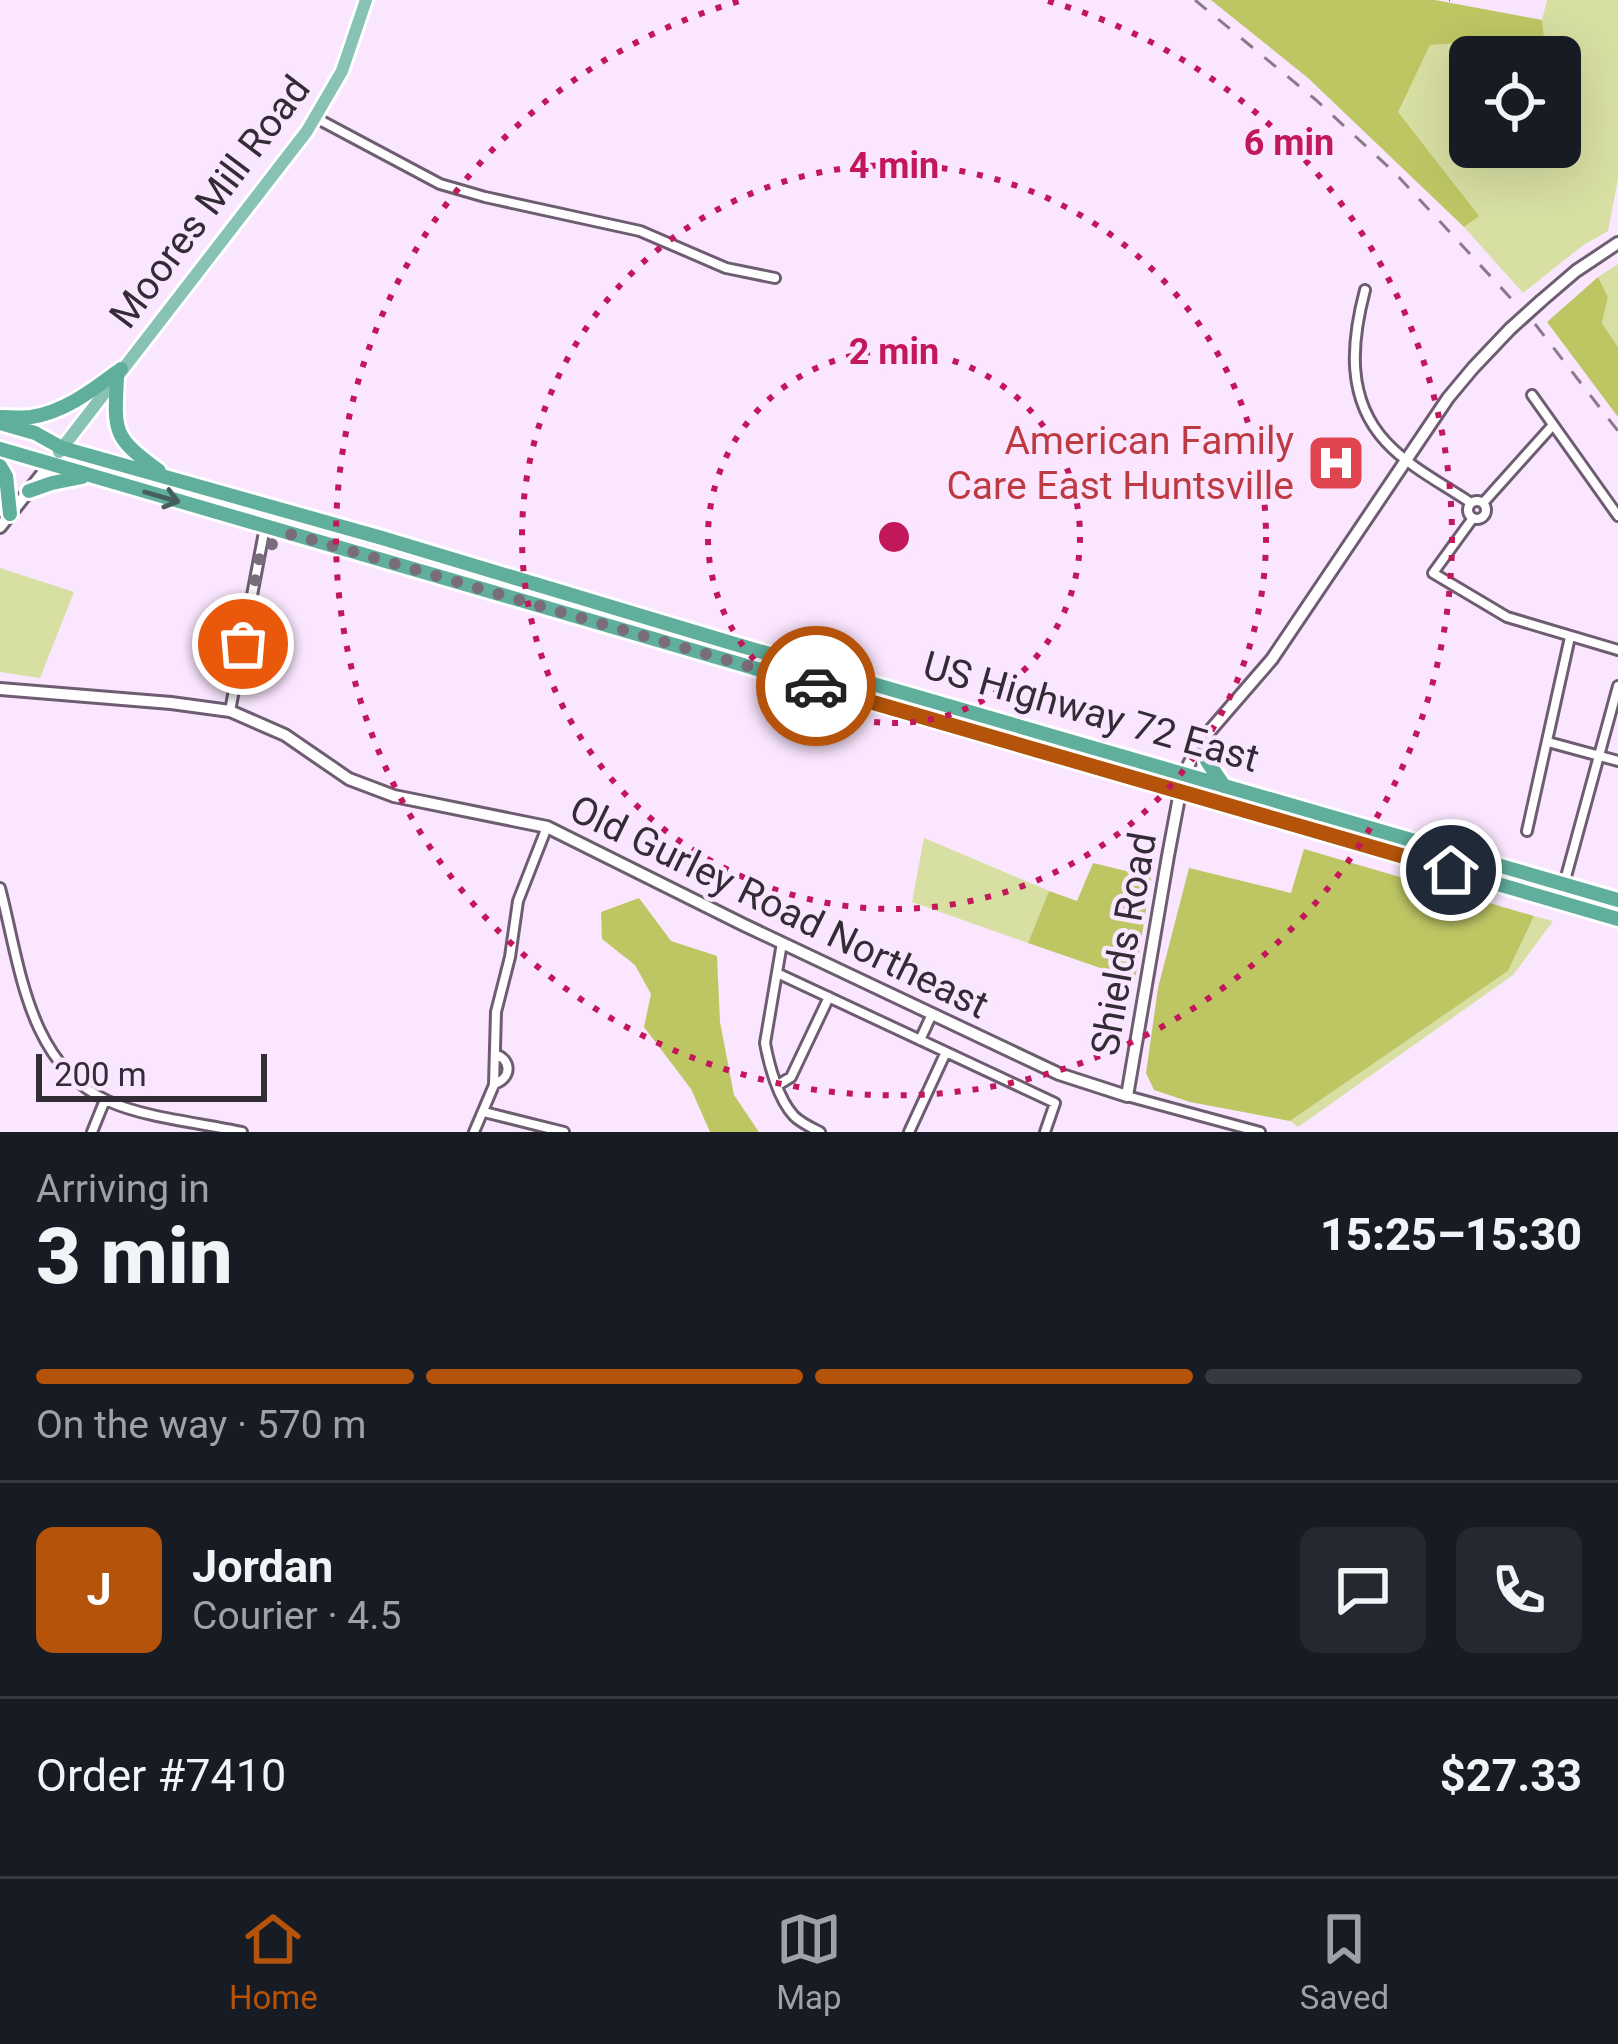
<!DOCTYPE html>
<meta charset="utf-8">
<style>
body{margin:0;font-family:Roboto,sans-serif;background:#242831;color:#f1f3f6;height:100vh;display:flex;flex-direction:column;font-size:45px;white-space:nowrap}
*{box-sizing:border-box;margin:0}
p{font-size:39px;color:#9ea1a6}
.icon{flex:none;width:66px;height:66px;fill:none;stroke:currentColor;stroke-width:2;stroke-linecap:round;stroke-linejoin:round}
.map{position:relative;height:1132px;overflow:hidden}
.panel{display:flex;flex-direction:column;background:#171b24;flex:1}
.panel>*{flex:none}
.fabs{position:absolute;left:1449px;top:36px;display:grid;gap:24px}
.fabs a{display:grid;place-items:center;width:132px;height:132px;border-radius:18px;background:#171b24;box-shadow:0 12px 48px #0002;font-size:60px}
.scale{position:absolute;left:36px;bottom:30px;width:231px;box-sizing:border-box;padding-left:12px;border:6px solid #332b35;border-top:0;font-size:33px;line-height:42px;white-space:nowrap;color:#332b35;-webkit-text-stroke:9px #fae6fe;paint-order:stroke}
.pin{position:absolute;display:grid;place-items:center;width:102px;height:102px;color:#fff;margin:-51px;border:6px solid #fff;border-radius:50%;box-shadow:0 3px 12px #0007}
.courier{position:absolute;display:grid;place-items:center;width:120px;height:120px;margin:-60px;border:9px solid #b45309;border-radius:50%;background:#fff;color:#222;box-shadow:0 3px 15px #0007}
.overview em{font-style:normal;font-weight:800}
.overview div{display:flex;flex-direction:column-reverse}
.overview{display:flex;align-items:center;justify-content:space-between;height:204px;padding:0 36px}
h1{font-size:78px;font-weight:800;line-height:90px}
.bar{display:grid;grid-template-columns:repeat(4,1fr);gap:18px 12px;align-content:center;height:144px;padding:0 36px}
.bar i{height:15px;border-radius:9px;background:#363941}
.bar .active{background:#b45309}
.bar p{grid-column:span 4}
.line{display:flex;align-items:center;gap:30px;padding:0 36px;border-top:3px solid #363941}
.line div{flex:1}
.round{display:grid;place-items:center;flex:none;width:126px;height:126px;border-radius:18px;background:#242831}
.tabs{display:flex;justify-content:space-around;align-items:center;height:168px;border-top:3px solid #363941;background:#171b24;font-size:33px;color:#9ea1a6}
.tabs a{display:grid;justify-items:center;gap:6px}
.tabs .active{color:#b45309}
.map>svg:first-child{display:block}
</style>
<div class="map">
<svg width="1618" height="1132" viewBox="0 0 1618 1132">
<rect width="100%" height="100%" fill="#fae6fe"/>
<path fill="#d8dfa3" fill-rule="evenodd" d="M1547,0H1618V178L1608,231L1582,246L1523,293L1464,227L1478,216L1397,113L1430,45L1543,37L1542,20ZM1470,57H1560V147H1470Z
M1618,264V347L1602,323L1608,297L1598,277Z
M0,568L74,592L40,678L0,672Z
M924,838L1049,891L1028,943L912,902Z
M1534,916L1553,921L1513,975L1298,1127L1290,1121L1508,971Z"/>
<path fill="#bec664" d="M1211,0H1435L1542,20L1544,37L1430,45L1398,112L1479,216L1464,227L1308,78Z
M1598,277L1608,297L1602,323L1618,347V417L1547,322Z
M1304,849L1534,916L1508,971L1290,1121L1190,1102L1154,1090L1146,1073L1158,988L1189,868L1291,893Z
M1093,863L1151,877L1135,980L1028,943L1049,891L1077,901Z
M639,898L671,941L717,956L720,1022L734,1095L759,1132H710L691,1089L644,1027L651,994L635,965L602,939L601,912Z"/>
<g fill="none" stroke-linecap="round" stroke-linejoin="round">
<defs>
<path id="minor" d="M316,118L440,184L485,197L640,231L726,268L775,278
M1365,290C1351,343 1346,399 1386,442C1409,467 1443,484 1471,503
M1532,395L1618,516
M1468 510a9 9 0 1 1 18 0a9 9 0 1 1-18 0Z
M1483,503L1553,425
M1473,518L1433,573L1507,617L1618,650
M230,711L265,527L268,519L286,516
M1548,742L1618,761
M1527,831L1570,637
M0,888C20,964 27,1064 108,1101C145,1118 202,1123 242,1132
M1548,895H1556L1564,884L1618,686
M782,943L765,1043C769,1065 778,1099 794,1116C801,1123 812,1128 820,1132
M777,973L1055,1103L1045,1132
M920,1040L932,1014
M494,1084C512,1078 512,1060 495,1054
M778,1085L791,1077L829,997
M1127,1096L1260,1132
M484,1112L564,1132
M92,1132L105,1100
M474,1132L494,1085L496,1012L510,957L518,901L547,827
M909,1132L946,1052"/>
<path id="tertiary" d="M1541,301L1576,271L1618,243
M0,527L50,464
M0,689L171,703L230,711L285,735L349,779L394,796L547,827L744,925L1059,1074L1127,1096L1168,856L1180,792L1189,764L1202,740L1272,659L1448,398L1473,368L1510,329"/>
<path id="primary" d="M59,452L307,131L342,71L366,0"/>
<path id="trunk" d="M117,377C114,433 113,437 159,471
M0,417C10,417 21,418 31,417C65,412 94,389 121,369
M0,423L35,433L62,448L382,538L728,642L1618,900
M0,449L1618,919
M0,466L6,476L10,514
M29,491L52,483L82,477
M1202,740L1207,761L1224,786"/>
</defs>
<use href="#minor" stroke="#6e5d71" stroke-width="14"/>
<use href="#tertiary" stroke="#6e5d71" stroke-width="16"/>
<use href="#primary" stroke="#fff" stroke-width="18"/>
<use href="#trunk" stroke="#fff" stroke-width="20"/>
<use href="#minor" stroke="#fff" stroke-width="8"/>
<use href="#tertiary" stroke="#fff" stroke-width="10"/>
<use href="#primary" stroke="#88c2b5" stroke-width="12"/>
<use href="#trunk" stroke="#60ae9c" stroke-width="14"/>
<path stroke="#897b8b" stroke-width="3" stroke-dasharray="15 15" stroke-linecap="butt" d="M1195,0L1316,100L1395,173L1518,306
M1449,0H1450
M1535,324L1618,431"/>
<defs>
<path id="tertiary-bridge" d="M1510,329L1541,301"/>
</defs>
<use href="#tertiary-bridge" stroke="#6e5d71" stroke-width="16" stroke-linecap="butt"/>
<use href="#tertiary-bridge" stroke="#fff" stroke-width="10"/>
</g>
<defs><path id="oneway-shaft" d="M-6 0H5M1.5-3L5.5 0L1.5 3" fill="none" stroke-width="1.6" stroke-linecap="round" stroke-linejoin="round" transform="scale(3)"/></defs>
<use stroke="#455f5e" href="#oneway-shaft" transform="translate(162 497) rotate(16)"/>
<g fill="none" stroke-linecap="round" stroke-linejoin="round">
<path stroke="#796c7b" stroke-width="12" stroke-dasharray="0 21.6" d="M243,644L261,550L292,534L816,686"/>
<path stroke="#b45309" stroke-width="15" d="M816,686L1451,870"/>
</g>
<g fill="none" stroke="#c2185b" stroke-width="6" stroke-dasharray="6 12">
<circle cx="894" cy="537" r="186"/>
<circle cx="894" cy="537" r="372"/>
<path d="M1048 1A558 558 0 1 1 740 1"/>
</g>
<defs>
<symbol id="hospital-square" viewBox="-11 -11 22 22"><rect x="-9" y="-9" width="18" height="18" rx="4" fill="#e0444e" stroke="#fae6fe"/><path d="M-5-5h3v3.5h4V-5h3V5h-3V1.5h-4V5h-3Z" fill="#fff"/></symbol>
</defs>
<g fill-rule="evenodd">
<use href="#hospital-square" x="1303" y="430" width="66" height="66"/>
</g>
<g text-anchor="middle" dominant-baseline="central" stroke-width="9" stroke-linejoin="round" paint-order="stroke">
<g font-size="39" fill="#332b35" stroke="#fae6fe">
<text transform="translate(210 202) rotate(-53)">Moores Mill Road</text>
<text transform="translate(1091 712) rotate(16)">US Highway 72 East</text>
<text transform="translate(779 907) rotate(26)">Old Gurley Road Northeast</text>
<text transform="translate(1124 944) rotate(-80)">Shields Road</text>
</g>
<g font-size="39" fill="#be3a42" stroke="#fae6fe" text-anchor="end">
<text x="1294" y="441">American Family<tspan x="1294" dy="45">Care East Huntsville</tspan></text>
</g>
</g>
<circle cx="894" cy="537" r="18" fill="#c2185b" stroke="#fae6fe" stroke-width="6"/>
<g font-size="36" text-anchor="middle" font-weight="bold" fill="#c2185b" stroke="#fae6fe" stroke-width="9" stroke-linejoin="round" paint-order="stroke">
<text x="1289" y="155">6 min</text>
<text x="894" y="178">4 min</text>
<text x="894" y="364">2 min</text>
</g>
</svg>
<div class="fabs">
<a><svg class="icon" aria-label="locate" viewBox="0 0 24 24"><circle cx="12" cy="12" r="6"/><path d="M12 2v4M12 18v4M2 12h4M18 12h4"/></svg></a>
</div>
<div class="scale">200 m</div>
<div class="pin" style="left:243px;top:644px;background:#ea580c"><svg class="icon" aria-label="bag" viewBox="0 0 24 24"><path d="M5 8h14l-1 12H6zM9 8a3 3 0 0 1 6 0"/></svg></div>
<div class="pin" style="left:1451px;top:870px;background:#1f2937"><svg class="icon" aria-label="home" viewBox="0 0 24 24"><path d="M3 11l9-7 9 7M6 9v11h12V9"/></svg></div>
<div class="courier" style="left:816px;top:686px"><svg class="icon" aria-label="car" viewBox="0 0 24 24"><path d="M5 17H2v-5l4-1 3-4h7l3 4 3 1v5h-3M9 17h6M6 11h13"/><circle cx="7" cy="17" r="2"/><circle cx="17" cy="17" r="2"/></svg></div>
</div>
<section class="panel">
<div class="overview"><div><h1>3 min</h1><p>Arriving in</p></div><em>15:25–15:30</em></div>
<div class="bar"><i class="active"></i><i class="active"></i><i class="active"></i><i></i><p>On the way · 570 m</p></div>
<div class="line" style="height:216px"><b class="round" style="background:#b45309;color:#fff">J</b><div><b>Jordan</b><p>Courier · 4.5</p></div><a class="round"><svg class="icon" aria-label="chat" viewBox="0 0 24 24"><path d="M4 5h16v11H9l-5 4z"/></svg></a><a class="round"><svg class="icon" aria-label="phone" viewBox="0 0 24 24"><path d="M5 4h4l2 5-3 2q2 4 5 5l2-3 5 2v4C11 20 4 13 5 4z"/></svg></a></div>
<div class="line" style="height:156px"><div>Order #7410</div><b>$27.33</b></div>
</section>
<nav class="tabs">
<a class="active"><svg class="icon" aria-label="home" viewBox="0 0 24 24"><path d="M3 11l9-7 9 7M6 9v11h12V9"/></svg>Home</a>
<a><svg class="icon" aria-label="map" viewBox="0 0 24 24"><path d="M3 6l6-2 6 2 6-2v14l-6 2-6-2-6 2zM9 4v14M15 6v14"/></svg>Map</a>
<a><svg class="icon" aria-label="saved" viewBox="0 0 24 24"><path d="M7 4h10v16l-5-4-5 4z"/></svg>Saved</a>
</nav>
